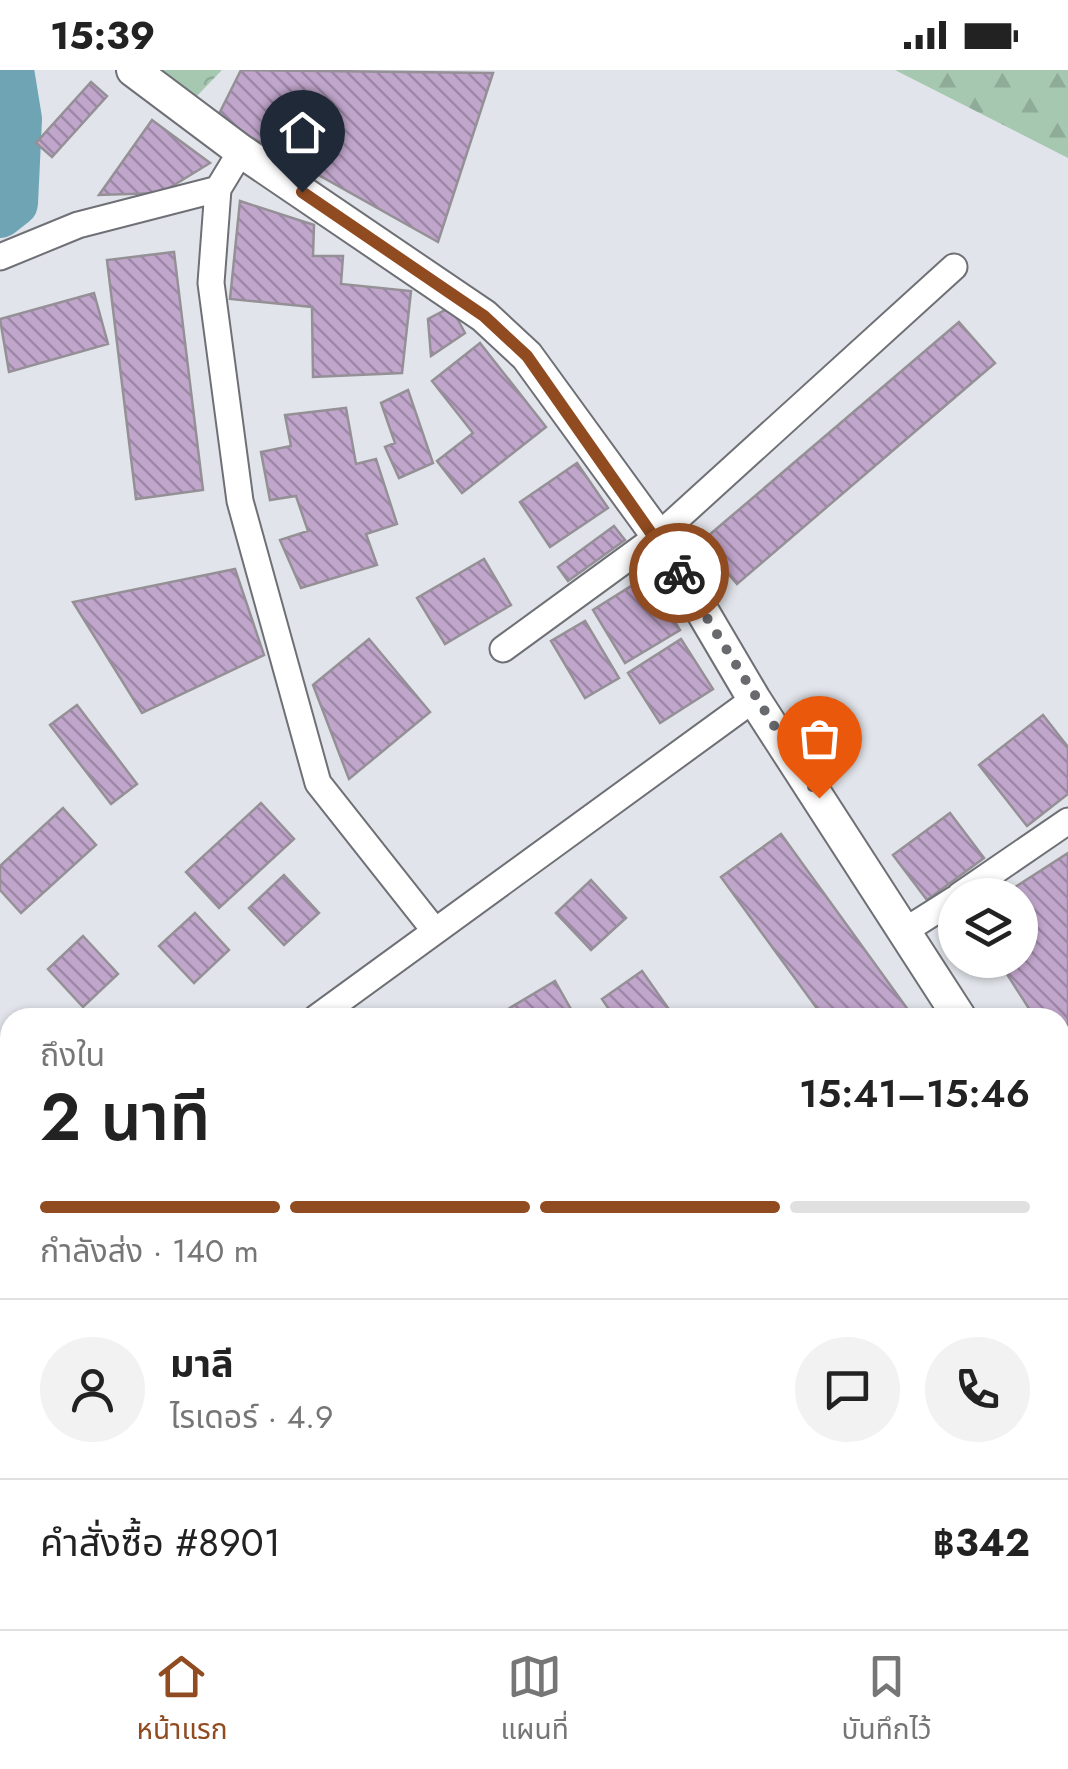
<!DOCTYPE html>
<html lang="th">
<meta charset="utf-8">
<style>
body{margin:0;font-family:Jost,"Noto Sans Thai",sans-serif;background:#f2f2f2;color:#222;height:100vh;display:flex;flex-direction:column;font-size:38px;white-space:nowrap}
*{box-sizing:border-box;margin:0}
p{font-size:32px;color:#767676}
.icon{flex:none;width:55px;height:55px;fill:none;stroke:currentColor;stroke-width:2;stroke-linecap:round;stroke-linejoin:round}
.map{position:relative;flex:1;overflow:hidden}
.details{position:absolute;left:0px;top:938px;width:1070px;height:622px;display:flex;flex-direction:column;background:#fff;border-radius:30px 30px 0 0;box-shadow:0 2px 8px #0004}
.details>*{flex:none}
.buttons{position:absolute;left:938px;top:808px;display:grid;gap:20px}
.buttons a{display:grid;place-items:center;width:100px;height:100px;border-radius:50%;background:#fff;box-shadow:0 2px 8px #0004;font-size:50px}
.pin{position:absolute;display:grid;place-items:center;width:85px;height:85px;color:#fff;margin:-102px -42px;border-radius:50% 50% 50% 0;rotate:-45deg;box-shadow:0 0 10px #0007}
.pin .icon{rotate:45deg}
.courier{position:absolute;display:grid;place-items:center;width:100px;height:100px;margin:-50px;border:8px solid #904b20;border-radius:50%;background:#fff;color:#222;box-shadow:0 2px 12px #0007}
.head em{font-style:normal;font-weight:600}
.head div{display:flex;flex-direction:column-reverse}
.head{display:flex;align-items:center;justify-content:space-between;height:170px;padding:0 40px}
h1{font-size:65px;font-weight:600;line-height:75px}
.bar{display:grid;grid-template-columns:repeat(4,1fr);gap:15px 10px;align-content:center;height:120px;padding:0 40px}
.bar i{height:12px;border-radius:8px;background:#e0e0e0}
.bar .on{background:#904b20}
.bar p{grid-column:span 4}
.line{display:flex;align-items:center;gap:25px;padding:0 40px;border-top:2px solid #e0e0e0}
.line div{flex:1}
.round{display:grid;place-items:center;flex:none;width:105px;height:105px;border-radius:52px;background:#f2f2f2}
.status{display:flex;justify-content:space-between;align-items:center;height:70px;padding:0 50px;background:#fff;direction:ltr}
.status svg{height:28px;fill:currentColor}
.tab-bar{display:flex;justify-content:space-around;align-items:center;height:140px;border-top:2px solid #e0e0e0;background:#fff;font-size:28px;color:#767676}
.tab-bar a{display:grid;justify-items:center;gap:5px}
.tab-bar .on{color:#904b20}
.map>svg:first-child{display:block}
</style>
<div class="status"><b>15:39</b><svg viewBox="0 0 49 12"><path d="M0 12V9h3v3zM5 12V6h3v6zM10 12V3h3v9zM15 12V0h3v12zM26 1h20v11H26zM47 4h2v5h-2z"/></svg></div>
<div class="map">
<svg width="1068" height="1559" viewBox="0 0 1068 1559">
<defs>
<pattern id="forest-firs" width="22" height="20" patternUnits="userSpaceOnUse" patternTransform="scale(2.5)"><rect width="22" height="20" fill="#a6c8b1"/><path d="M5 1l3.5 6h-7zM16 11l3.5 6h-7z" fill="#8fac98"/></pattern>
<pattern id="park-crowns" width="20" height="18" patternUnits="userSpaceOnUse" patternTransform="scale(2.5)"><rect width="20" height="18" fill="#a6c8b1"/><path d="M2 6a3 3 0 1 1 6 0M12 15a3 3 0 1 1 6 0" fill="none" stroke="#8fac98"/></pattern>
<pattern id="building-back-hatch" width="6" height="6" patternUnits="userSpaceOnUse" patternTransform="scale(2.5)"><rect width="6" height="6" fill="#c1a6cc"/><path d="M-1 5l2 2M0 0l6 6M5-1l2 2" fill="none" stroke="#9d87a6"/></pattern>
</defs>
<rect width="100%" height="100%" fill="#e1e4ea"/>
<path fill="url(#forest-firs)" d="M895,0H1068V88Z"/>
<path fill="url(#park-crowns)" d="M156,0H222L194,29Z"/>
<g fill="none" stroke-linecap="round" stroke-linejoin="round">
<path stroke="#6fa4b5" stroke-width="48" d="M0,144L14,133L18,49L10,0"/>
</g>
<path fill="url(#building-back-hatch)" stroke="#949096" stroke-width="2.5" d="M241,0L493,3L438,172L217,48Z
M91,12L107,26L52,87L36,73Z
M152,50L210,93L161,123L99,125Z
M240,131L314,155L313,186H343L341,214L411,221L402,303L313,307L312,237L230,229Z
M174,182L203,420L136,429L107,190Z
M94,223L108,274L9,302L0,249Z
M451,237L465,263L431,286L428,249Z
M959,252L995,293L737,514L701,472Z
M480,273L546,357L462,423L437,391L473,363L432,311Z
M408,320L433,393L399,408L385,377L395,373L381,333Z
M346,338L356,394L376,389L397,454L366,464L377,495L301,518L280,470L308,461L296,426L270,430L261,382L291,376L285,345Z
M577,393L608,438L550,477L520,432Z
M614,456L625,470L568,511L558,497Z
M484,489L511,535L445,574L417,528Z
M235,499L264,585L142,643L73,532Z
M647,506L680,560L625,593L593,540Z
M585,551L619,608L585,628L551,571Z
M369,569L430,642L349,709L313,615Z
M681,569L713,619L660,653L628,603Z
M77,635L137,714L111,734L50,655Z
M1043,645L1068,677V724L1027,756L979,695Z
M261,733L294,769L219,838L186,802Z
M63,738L96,775L21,843L0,820V796Z
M950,743L984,788L927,830L893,785Z
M781,764L914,948H824L721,807Z
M1068,783V998L1060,986V948H1035L998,890H1020V825H1003Z
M284,805L319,843L284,875L249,838Z
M591,810L626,848L591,880L556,843Z
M195,843L229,880L194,913L159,876Z
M83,866L118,904L83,937L48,899Z
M642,901L675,948H615L602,929Z
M555,911L576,948H493Z
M120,1550H149L151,1553L143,1559H127Z
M617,1550H692L667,1559H617Z
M808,1550H842L844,1559H811Z"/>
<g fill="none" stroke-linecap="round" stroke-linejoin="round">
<defs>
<path id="street" d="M241,81L218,119L211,213L240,431L318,713L435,861
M0,187L78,155L218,119
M503,579L658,466L954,197
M960,825L1068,751
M906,860L955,829
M316,948L754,629
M0,1177L10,1170"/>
<path id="secondary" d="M133,0L241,81L484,246L527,286L658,466L754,629L960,948
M1060,1105L1068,1116"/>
</defs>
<use href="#street" stroke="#6e7075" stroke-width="29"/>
<use href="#secondary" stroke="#6e7075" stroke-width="36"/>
<use href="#street" stroke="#fff" stroke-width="25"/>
<use href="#secondary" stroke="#fff" stroke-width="32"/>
</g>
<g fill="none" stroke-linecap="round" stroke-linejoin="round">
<path stroke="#696a6e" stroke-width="10" stroke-dasharray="0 18" d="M679,503L819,728"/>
<path stroke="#904b20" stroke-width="12" d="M302,122L484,246L527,286L679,503"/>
</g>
</svg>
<div class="buttons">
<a><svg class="icon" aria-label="layers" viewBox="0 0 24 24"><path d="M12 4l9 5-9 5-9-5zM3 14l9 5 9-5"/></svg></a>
</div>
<div class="pin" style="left:819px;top:728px;background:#ea580c"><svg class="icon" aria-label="bag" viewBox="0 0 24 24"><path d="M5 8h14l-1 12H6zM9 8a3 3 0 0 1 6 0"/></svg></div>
<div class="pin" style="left:302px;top:122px;background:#1f2937"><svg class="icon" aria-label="home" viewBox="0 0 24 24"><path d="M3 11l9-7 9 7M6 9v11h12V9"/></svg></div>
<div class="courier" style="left:679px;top:503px"><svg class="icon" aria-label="bike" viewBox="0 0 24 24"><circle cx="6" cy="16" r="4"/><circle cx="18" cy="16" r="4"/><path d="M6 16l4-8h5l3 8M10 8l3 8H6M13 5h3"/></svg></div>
<section class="details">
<div class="head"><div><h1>2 นาที</h1><p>ถึงใน</p></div><em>15:41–15:46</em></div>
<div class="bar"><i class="on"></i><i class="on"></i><i class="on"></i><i></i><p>กำลังส่ง · 140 m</p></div>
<div class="line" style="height:180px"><a class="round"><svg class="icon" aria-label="person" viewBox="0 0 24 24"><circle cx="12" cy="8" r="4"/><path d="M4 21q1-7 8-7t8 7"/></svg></a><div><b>มาลี</b><p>ไรเดอร์ · 4.9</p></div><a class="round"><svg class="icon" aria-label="chat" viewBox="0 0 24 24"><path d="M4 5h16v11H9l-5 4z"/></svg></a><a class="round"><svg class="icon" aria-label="phone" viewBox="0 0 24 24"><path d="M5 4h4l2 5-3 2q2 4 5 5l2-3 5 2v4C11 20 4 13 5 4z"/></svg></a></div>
<div class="line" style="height:130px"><div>คำสั่งซื้อ #8901</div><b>฿342</b></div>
</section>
</div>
<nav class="tab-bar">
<a class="on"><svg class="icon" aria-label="home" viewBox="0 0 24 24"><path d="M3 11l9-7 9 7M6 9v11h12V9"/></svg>หน้าแรก</a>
<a><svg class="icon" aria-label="map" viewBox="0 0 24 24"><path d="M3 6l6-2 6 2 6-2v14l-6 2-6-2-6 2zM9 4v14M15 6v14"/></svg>แผนที่</a>
<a><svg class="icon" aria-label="saved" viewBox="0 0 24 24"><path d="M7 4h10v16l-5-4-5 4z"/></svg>บันทึกไว้</a>
</nav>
